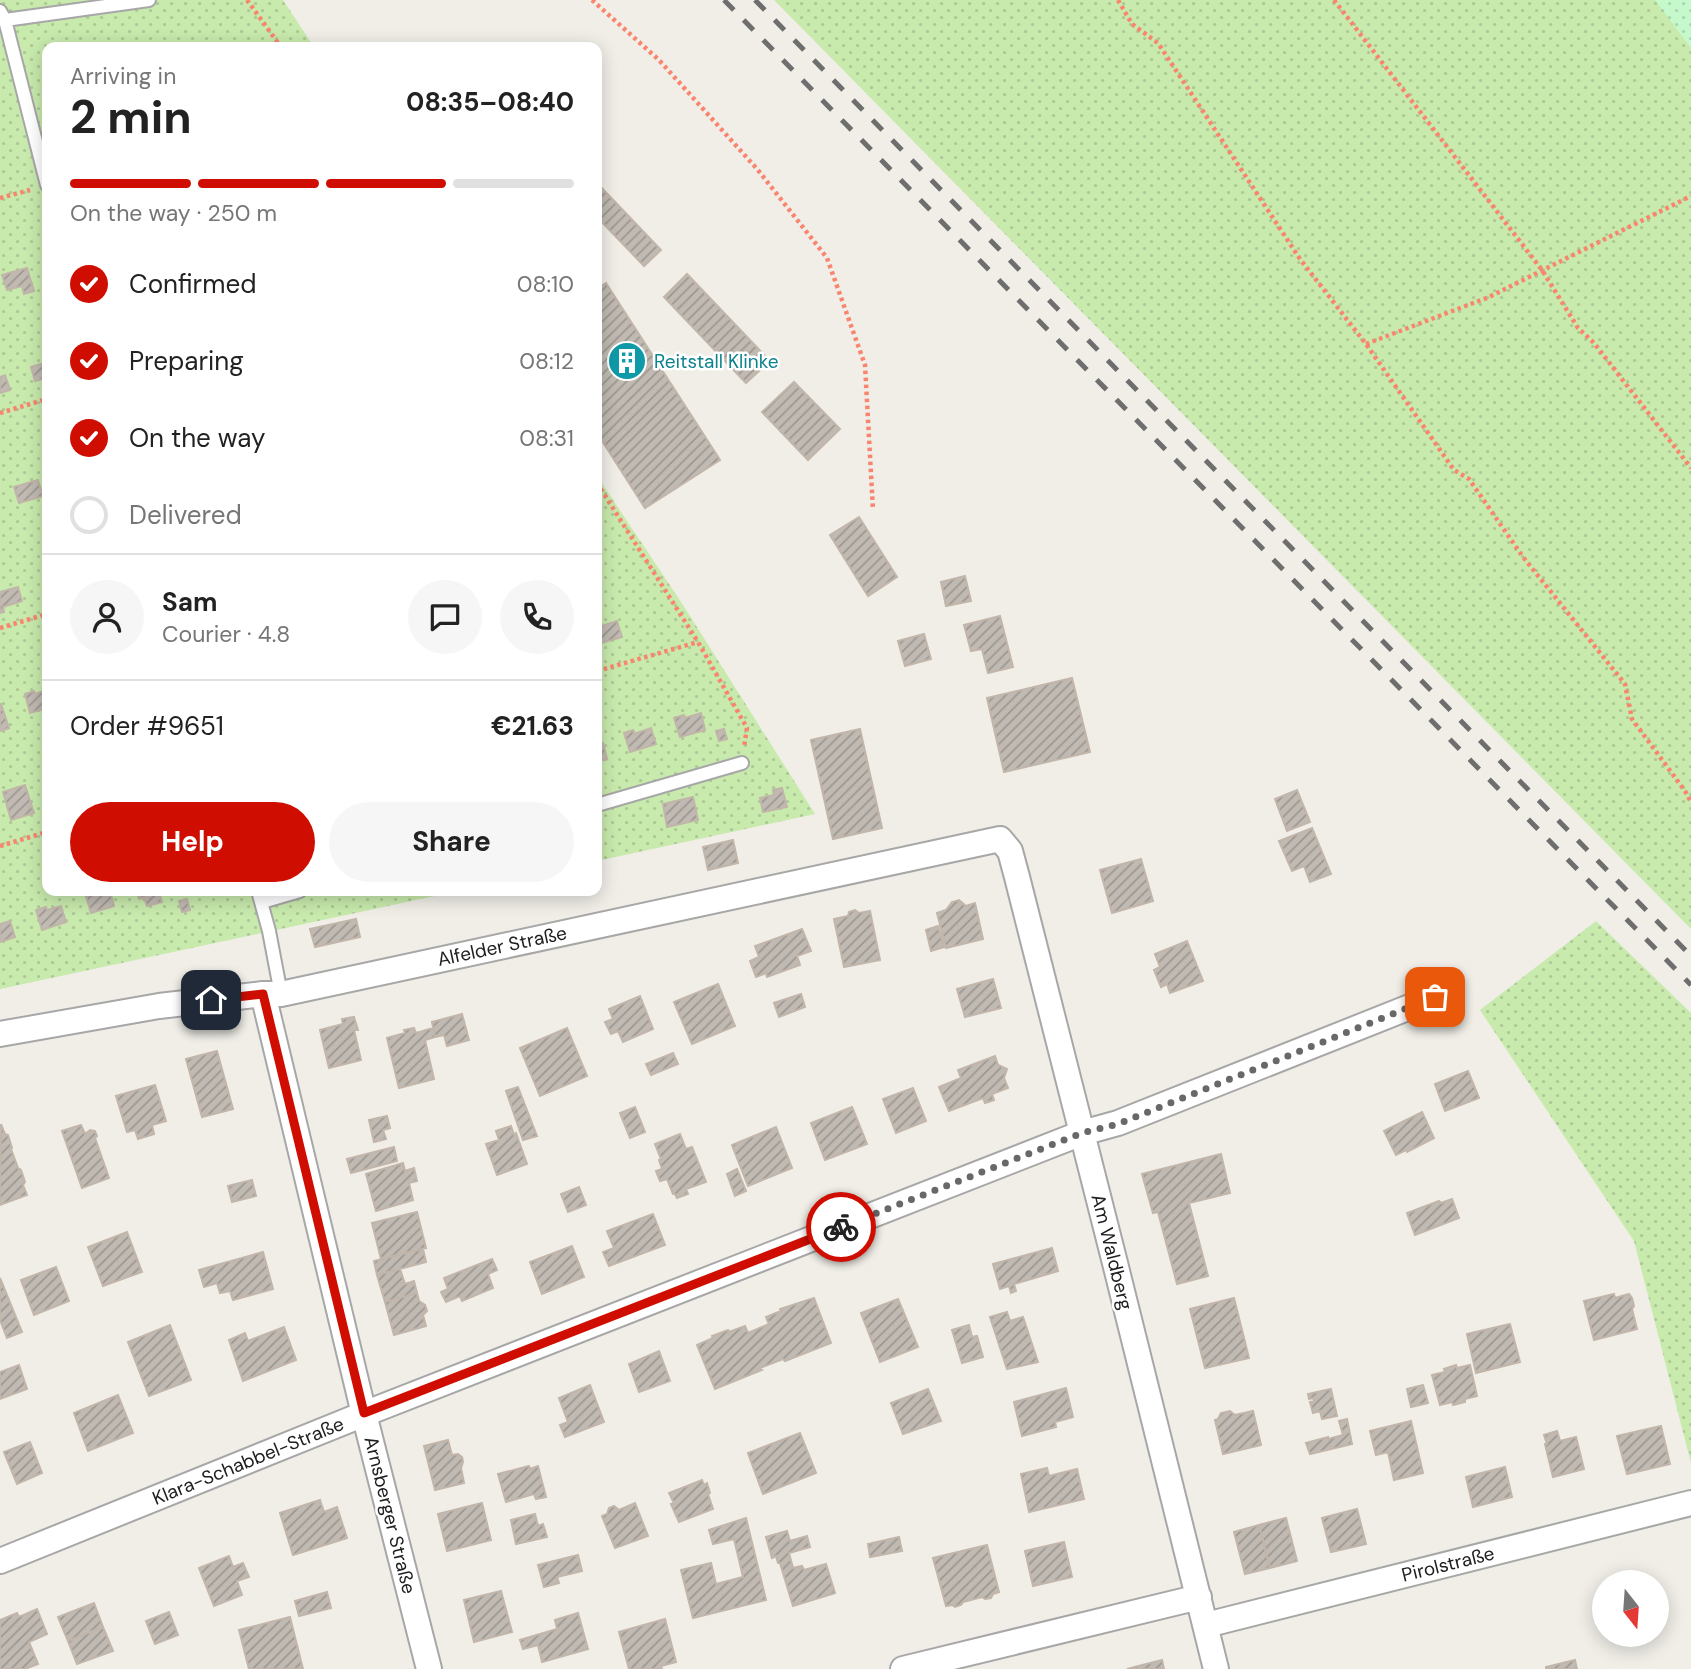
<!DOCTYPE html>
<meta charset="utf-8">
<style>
body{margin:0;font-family:"DM Sans",sans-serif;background:#f6f6f6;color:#222;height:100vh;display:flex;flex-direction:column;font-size:26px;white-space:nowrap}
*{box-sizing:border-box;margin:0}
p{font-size:23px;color:#767676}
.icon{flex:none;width:38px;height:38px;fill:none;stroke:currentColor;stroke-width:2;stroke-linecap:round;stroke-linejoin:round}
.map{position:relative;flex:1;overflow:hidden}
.panel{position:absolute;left:42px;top:42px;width:560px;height:854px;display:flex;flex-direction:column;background:#fff;border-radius:14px;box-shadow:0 4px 18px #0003}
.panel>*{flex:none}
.needle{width:46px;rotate:163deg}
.fabs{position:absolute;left:1592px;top:1570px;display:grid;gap:14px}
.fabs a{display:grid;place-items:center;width:77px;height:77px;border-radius:50%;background:#fff;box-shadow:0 4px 18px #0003;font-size:35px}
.pin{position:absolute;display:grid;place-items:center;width:60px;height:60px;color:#fff;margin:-30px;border-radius:14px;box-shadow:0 4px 10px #0006}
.courier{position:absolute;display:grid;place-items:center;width:70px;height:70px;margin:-35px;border:5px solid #cf0d01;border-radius:50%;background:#fff;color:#222;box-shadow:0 2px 9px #0007}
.headline em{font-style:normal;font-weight:700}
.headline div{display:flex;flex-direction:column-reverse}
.headline{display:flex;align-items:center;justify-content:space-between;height:119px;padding:0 28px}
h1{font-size:46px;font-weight:700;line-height:52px}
.bar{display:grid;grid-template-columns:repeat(4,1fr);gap:10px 7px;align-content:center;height:84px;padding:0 28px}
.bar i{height:9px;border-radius:5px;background:#e0e0e0}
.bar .on{background:#cf0d01}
.bar p{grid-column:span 4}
.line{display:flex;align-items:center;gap:18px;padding:0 28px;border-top:2px solid #e0e0e0}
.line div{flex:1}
.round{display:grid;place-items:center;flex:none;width:74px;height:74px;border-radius:37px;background:#f6f6f6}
ol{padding:0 28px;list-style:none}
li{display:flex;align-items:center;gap:21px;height:77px}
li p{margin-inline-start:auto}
li .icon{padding:7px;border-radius:50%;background:#cf0d01;color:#fff;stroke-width:4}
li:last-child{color:#767676}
li i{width:38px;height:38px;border:4px solid #e0e0e0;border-radius:50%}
.cta{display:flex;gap:14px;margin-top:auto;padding:14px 28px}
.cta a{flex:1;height:80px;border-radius:42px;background:#cf0d01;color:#fff;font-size:28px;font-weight:700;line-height:80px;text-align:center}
.cta a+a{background:#f6f6f6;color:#222}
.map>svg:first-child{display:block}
</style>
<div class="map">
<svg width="1691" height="1669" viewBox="0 0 1691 1669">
<defs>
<pattern id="grass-dots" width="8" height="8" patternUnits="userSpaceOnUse" patternTransform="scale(1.75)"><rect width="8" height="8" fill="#c8eaad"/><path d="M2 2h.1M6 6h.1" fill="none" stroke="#acc895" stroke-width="1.8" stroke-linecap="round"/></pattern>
<pattern id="park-dots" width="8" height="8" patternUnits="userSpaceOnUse" patternTransform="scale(1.75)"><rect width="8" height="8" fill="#c5f9cc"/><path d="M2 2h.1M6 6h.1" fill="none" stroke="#a9d5af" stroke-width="1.8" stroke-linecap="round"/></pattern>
<pattern id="building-hatch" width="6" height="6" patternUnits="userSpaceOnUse" patternTransform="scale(1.75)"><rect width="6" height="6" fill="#c1bab3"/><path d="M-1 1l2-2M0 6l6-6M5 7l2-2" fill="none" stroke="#9c9791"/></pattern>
</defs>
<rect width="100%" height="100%" fill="#f0eee7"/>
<path fill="url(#grass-dots)" d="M0,0H283L314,47H47V891H458L0,989Z
M774,0H1691V929Z
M597,476L683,605L815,814L597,861Z
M1596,921L1691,1013V1463L1634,1241L1480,1010Z"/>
<path fill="url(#park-dots)" d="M1655,0H1691V48Z"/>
<path fill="url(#building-hatch)" stroke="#c2b5a9" stroke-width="2" d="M597,183L661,250L644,266L597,217Z
M27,268L34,291L24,294L22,286L7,290L2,275Z
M687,274L770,361L746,383L664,297Z
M606,283L720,460L645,508L597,433V289Z
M47,362V378L35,381L31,367Z
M5,375L10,390L0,393V377Z
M794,382L840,429L808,460L762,412Z
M38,480L43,496L19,503L14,487Z
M859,517L897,577L868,596L830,535Z
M965,576L971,601L946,606L941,582Z
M18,587L22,601L3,607L4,612L0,613V592Z
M1000,616L1013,667L988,673L982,649L971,651L964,625Z
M617,621L622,637L598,644L597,624L601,623L602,626Z
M924,634L931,659L905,666L898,641Z
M1072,678L1090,752L1004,772L987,698Z
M47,690V708L30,713L25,694L34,691L35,694Z
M0,704H1L9,728L0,731Z
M701,713L705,730L680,737L674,718L684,715L685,718Z
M651,728L656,744L630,752L624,733L633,730L634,734Z
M724,729L727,739L719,741L716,731Z
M860,729L882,828L833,839L811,740Z
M603,743L607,759L597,762V744Z
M25,785L34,813L11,820L3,792Z
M782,788L787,807L763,812L760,798L774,795L773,790Z
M1297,790L1310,822L1287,831L1275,799Z
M693,797L698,820L667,827L663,804Z
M1312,828L1331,874L1310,882L1304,866L1292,871L1279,841Z
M733,840L738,863L708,870L703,847Z
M1141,859L1153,901L1112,913L1100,870Z
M94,891L96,893L110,891L114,906L91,913L85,893Z
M137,891H162V892L159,893L162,902L147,906L144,897L139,899Z
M187,899L190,910L182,912L179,901Z
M959,900L966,906L975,903L983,939L946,948L937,913L946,910L952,902Z
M61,906L66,922L42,930L36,910L46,907L47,910Z
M855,910L859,913L870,911L880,960L844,967L834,919L848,916L849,912Z
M356,919L360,937L315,947L310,929Z
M10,921L15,937L0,942V924Z
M938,926L944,947L931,951L926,930Z
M802,929L811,951L797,956L800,965L767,977L766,973L756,977L750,961L759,957L755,946Z
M1187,941L1203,981L1170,993L1167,984L1161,987L1154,970L1160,967L1155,954Z
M993,979L1001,1008L965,1017L957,989Z
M718,984L735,1026L692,1044L674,1002Z
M801,994L805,1007L779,1017L774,1003Z
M640,996L653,1029L623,1042L618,1031L611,1034L605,1022L613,1019L609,1009Z
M462,1014L469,1040L447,1046L444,1035L435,1037L432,1022Z
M354,1017L358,1030H354L361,1060L329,1068L320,1030L343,1024L342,1019Z
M414,1028L416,1033L433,1028L435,1037L425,1040L434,1079L399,1088L387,1038L405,1033L404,1030Z
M567,1028L587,1076L540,1096L520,1048Z
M217,1051L233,1109L202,1117L186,1059Z
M673,1053L678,1064L651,1075L646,1064Z
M995,1056L998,1065L1007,1069L1004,1078L1008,1088L992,1094L994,1100L985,1103L983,1098L949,1111L939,1087L961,1078L958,1070Z
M1468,1071L1479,1098L1445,1111L1435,1084Z
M155,1085L166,1121L152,1125L154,1134L138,1139L135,1130L127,1132L116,1096Z
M518,1087L537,1136L523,1140L506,1091Z
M913,1088L926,1121L896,1133L883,1099Z
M635,1107L645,1132L630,1138L620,1113Z
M852,1107L867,1144L825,1160L811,1123Z
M1422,1112L1434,1138L1407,1152L1406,1150L1396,1155L1384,1131Z
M387,1116L390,1128L383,1130L386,1139L374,1142L369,1120Z
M1,1124L5,1134L8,1135L12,1148L11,1149L18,1168L21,1170L25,1182L23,1185L27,1195L0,1205Z
M81,1125L85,1134L90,1130L95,1131L97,1136L95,1138L109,1178L82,1188L62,1131Z
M511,1126L514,1135L516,1133L527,1164L497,1175L486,1144L499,1140L496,1131Z
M776,1127L792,1168L748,1186L732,1145Z
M680,1134L686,1149L692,1147L706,1182L686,1189L688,1194L677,1198L675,1194H673L667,1179L660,1181L656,1171L662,1169L659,1160L661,1159L655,1144Z
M394,1147L397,1161L351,1173L347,1159Z
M1221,1154L1230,1193L1189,1203L1208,1276L1177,1284L1158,1212L1153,1213L1142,1174Z
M403,1163L405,1171L414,1168L417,1181L409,1183L413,1200L376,1211L366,1174Z
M737,1169L746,1191L735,1196L727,1174Z
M252,1180L256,1196L232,1202L228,1186Z
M579,1187L586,1205L568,1212L561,1194Z
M1452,1199L1459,1218L1415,1235L1407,1213L1439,1201L1441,1203Z
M417,1212L426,1248L381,1259L372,1223Z
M653,1214L665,1245L609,1266L603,1252L614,1248L607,1231Z
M127,1232L142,1272L103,1286L88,1247Z
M572,1246L584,1277L542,1294L530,1262Z
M1052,1248L1058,1271L1014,1284L1016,1291L1011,1293L1009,1286L1000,1289L993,1264Z
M423,1249L426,1262L377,1275L374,1261Z
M263,1252L273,1289L233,1300L230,1291L220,1293L217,1283L204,1287L199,1270Z
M492,1259L497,1270L488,1274L493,1288L462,1301L460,1296L446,1302L441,1292L448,1289L444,1278Z
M56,1267L69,1301L34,1315L21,1280Z
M400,1269L405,1284L414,1281L417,1293L385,1302L377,1275Z
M0,1278L22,1332L7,1338L0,1320Z
M417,1293L419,1301L425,1305L427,1311L423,1315L426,1326L394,1335L385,1302Z
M1614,1294L1615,1298L1629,1294L1632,1298L1634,1306L1632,1309L1637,1329L1594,1340L1584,1301Z
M814,1298L831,1343L785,1361L783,1359L760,1368L762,1370L715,1389L697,1345L713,1338L712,1336L728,1330L729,1332L745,1326L748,1333L769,1324L766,1317L781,1311L780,1309Z
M1234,1298L1249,1358L1205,1368L1190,1309Z
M898,1299L918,1347L880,1362L861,1313Z
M1007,1312L1010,1321L1023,1317L1038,1362L1007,1369L990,1317Z
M1510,1324L1520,1362L1476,1373L1467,1334Z
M170,1325L191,1380L149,1396L128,1342Z
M969,1325L972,1337L977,1336L983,1357L962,1363L952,1330Z
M284,1327L296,1360L243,1381L229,1340L245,1333L248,1341Z
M659,1351L670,1381L639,1392L629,1364Z
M19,1365L27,1389L0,1399V1372Z
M1456,1365L1457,1368L1470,1365L1477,1396L1465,1399V1402L1453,1405L1452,1402L1440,1405L1432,1375L1445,1372L1444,1369Z
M590,1385L604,1422L565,1437L560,1425L568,1422L559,1398Z
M1423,1385L1428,1403L1411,1407L1407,1389Z
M1066,1388L1073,1417L1055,1422L1056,1427L1022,1436L1014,1402Z
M928,1389L941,1421L903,1434L891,1403Z
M1331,1389L1337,1416L1322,1419L1320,1411L1313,1413L1310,1402L1314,1401L1313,1398L1309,1399L1308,1394Z
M118,1395L133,1433L88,1451L74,1413Z
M1230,1411L1235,1415L1253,1411L1261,1445L1223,1454L1215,1420L1218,1419L1221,1413Z
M1347,1419L1352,1444L1310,1454L1306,1443L1328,1437V1439L1343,1435L1339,1421Z
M1411,1421L1423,1473L1394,1480L1388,1452L1376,1455L1370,1431Z
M1661,1426L1670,1464L1627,1474L1617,1436Z
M1557,1431L1560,1441L1576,1437L1584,1469L1553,1477L1545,1444H1547L1544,1435Z
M800,1433L816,1473L763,1494L748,1453Z
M448,1440L452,1455L458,1454L462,1457L463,1462L461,1468L464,1483L435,1490L424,1446Z
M30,1442L42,1473L17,1484L4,1452Z
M529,1466L530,1469L538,1466L546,1497L536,1499L534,1494L506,1502L498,1474Z
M1505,1467L1512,1497L1473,1507L1466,1477Z
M1047,1468L1049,1476L1077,1469L1084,1499L1029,1512L1021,1474Z
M702,1480L704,1485L707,1483L710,1493L708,1494L713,1509L679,1522L671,1504L674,1503L669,1493Z
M320,1500L324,1512L337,1507L347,1538L293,1555L280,1513Z
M482,1503L491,1540L447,1551L438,1514Z
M635,1503L648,1536L615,1548L602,1516L607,1514L609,1508L614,1506L619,1510Z
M1357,1509L1366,1544L1331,1552L1322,1518Z
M535,1514L538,1526L543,1524L547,1537L516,1544L511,1520Z
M746,1518L766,1600L693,1618L681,1570L711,1563L716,1584L743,1577L734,1539L713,1544L709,1530Z
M1286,1518L1297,1561L1270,1568L1259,1525Z
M1259,1525L1270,1568L1245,1574L1234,1532Z
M787,1531L790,1541L807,1536L810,1547L789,1553L793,1568L802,1566L804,1570L826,1564L835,1593L793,1606L780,1563H778L776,1556L772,1558L766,1537Z
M899,1537L902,1551L870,1557L868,1544Z
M1064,1542L1072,1577L1033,1586L1025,1551Z
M987,1545L999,1592L993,1594L991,1598L985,1599L982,1597L963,1602L961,1605L955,1607L952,1605L946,1606L933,1558Z
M578,1555L582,1571L557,1577L559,1583L544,1587L538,1565Z
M229,1556L233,1567L243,1563L249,1577L237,1581L242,1595L214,1606L199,1568Z
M501,1591L512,1632L474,1642L464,1600Z
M327,1592L331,1608L299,1616L295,1601Z
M94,1603L103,1627L68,1641L58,1617Z
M37,1609L47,1634L29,1642L38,1664L25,1669H0V1620L17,1613L19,1617Z
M169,1612L178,1635L155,1644L146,1621Z
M578,1613L588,1649L542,1662L538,1645L523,1649L520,1640L557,1629L555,1620Z
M290,1617L303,1669H249L239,1630Z
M665,1619L676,1662L661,1666L662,1669H629L619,1632Z
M103,1627L113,1651L77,1664L68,1641Z
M1162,1660L1164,1669H1127Z
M1575,1660L1577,1669H1546V1667Z"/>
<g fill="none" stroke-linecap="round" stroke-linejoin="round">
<defs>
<path id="service" d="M0,11L5,20L47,185
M5,20L149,0
M597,805L742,763
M258,891L269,931L281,994
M262,902L300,891"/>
<path id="minor" d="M263,994L364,1414L429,1669
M0,1034L159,1006L263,994H281L1000,839L1010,851L1017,877L1115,1263L1216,1669
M0,1561L364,1414L1082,1133L1118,1123L1435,997
M1206,1625L1691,1503
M903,1669L1199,1597"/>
</defs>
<use href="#service" stroke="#a7a7a7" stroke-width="16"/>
<use href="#minor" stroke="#a7a7a7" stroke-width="28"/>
<path stroke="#f9856f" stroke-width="4.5" stroke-dasharray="3.5 3.5" stroke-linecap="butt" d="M247,0L281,47
M592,0L659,60L758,170L827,258L865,365L873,510
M1118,0L1132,24L1158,43L1300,259L1366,344L1454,470L1469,479L1523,557L1625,684L1632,719L1685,791L1691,802
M1334,0L1542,270L1578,328L1594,343L1691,468
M0,198L30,190
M1366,344L1489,297L1691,196
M0,413L47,399
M597,483L698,642L747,728L744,747
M0,628L47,614
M597,671L698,642
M0,846L47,832"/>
<use href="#service" stroke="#fff" stroke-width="12"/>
<use href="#minor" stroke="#fff" stroke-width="24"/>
<path stroke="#6e6e6e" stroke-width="5" stroke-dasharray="14 14" stroke-linecap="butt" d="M724,0L1691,985
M755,0L1691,956"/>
</g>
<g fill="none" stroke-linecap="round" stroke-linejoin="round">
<path stroke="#696866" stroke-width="7" stroke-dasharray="0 12.6" d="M841,1227L1082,1133L1118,1124L1435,997"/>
<path stroke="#cf0d01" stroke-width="9" d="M211,1000L263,994L364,1413L841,1227"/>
</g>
<defs>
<symbol id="building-disc" viewBox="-11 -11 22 22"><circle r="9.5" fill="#0f9aa8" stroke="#fff"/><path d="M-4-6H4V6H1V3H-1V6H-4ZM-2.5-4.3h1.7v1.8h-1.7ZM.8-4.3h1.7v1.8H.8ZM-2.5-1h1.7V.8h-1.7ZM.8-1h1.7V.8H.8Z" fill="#fff"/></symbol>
</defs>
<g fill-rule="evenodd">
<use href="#building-disc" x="605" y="339" width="44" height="44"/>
</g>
<g text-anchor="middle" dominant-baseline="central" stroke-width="5" stroke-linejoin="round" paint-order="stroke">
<g font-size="19" fill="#0d838f" stroke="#fff" text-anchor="start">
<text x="654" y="361">Reitstall Klinke</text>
</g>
<g font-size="19" fill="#202020" stroke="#fff">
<text transform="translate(502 946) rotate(-12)">Alfelder Straße</text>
<text transform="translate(1112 1252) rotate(76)">Am Waldberg</text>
<text transform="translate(248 1461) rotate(-22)">Klara-Schabbel-Straße</text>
<text transform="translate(390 1515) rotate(76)">Arnsberger Straße</text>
<text transform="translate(1448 1564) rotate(-14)">Pirolstraße</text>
</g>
</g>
</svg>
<div class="fabs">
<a><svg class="needle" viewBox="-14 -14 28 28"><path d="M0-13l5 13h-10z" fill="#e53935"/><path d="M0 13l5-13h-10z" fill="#767676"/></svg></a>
</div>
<div class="pin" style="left:1435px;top:997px;background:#ea580c"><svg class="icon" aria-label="bag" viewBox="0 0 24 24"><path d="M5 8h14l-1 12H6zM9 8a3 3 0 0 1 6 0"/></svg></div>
<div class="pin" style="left:211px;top:1000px;background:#1f2937"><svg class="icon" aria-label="home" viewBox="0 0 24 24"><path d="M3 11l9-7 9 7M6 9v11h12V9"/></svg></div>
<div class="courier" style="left:841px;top:1227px"><svg class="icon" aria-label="bike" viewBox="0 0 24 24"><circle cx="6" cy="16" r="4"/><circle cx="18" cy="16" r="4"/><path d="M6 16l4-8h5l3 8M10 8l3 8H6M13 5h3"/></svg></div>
<section class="panel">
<div class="headline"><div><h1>2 min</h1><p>Arriving in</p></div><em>08:35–08:40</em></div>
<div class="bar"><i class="on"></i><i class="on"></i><i class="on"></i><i></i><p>On the way · 250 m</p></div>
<ol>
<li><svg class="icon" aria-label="check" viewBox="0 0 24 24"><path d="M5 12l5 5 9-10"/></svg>Confirmed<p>08:10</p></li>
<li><svg class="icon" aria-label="check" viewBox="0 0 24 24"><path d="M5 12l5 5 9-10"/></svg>Preparing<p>08:12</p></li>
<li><svg class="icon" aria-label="check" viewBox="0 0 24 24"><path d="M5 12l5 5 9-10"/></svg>On the way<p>08:31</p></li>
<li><i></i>Delivered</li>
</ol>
<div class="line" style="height:126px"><a class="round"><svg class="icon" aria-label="person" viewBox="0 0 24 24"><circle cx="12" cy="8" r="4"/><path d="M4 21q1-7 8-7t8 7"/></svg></a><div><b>Sam</b><p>Courier · 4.8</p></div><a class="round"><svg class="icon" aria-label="chat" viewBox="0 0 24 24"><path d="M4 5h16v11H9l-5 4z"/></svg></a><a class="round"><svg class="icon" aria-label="phone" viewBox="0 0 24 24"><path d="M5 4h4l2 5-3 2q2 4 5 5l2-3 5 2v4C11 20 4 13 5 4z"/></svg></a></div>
<div class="line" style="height:91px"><div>Order #9651</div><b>€21.63</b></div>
<div class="cta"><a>Help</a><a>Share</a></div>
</section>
</div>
